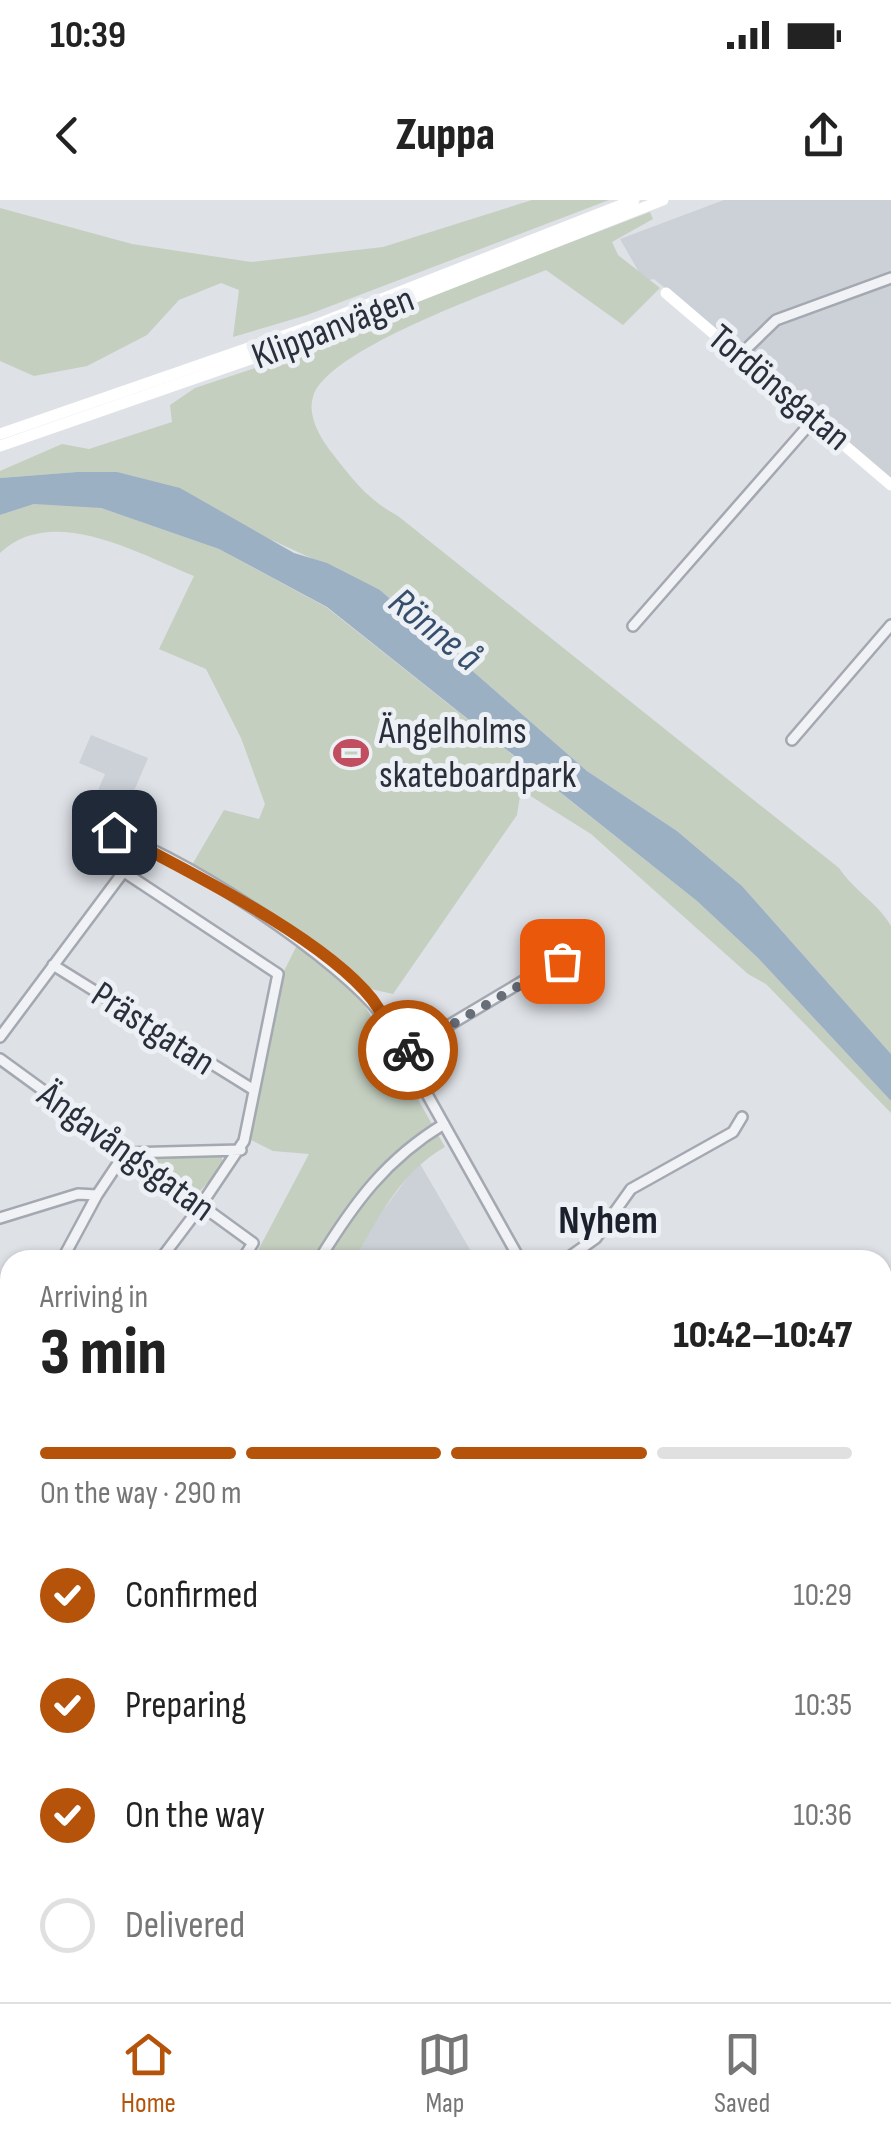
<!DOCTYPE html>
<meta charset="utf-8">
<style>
body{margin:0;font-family:"Sofia Sans Condensed",sans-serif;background:#f6f6f6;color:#222;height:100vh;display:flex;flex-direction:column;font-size:38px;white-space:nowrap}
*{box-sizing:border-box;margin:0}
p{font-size:32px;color:#767676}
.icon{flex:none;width:55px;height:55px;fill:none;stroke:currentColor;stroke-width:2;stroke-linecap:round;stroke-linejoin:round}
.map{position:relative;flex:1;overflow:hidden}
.details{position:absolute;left:0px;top:1050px;width:892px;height:752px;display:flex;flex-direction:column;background:#fff;border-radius:30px 30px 0 0;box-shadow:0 2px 8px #0004}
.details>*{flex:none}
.pin{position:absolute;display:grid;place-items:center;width:85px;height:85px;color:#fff;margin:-42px;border-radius:20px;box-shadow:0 5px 15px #0006}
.courier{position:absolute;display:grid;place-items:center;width:100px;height:100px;margin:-50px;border:8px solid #b45309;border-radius:50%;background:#fff;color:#222;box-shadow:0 2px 12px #0007}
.head em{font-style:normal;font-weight:800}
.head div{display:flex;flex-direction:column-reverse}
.head{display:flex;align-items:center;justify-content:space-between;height:170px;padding:0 40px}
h1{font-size:65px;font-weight:800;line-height:75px}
.bar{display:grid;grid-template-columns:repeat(4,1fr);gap:15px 10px;align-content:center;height:120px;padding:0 40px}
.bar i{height:12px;border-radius:8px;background:#e0e0e0}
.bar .active{background:#b45309}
.bar p{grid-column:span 4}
ol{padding:0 40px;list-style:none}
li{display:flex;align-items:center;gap:30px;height:110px}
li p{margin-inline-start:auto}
li .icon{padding:10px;border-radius:50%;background:#b45309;color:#fff;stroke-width:4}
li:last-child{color:#767676}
li i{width:55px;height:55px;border:5px solid #e0e0e0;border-radius:50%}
.status{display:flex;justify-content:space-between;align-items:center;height:70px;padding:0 50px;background:#fff;direction:ltr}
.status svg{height:28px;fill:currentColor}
header{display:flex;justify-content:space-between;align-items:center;height:130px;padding:0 40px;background:#fff;font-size:45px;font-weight:800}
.tab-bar{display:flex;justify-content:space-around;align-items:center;height:140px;border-top:2px solid #e0e0e0;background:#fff;font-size:28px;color:#767676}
.tab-bar a{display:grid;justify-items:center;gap:5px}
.tab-bar .active{color:#b45309}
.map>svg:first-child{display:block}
</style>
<div class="status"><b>10:39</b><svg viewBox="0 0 49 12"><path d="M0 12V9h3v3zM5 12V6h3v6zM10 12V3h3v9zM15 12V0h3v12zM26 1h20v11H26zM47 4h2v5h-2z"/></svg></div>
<header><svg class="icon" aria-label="back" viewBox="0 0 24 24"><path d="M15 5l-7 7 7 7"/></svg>Zuppa<svg class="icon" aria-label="share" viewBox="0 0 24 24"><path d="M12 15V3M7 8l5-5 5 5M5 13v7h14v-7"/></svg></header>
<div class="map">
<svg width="891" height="1802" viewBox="0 0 891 1802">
<rect width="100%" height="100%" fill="#dee1e6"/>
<path fill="#ccd1d8" d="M724,0H891V283L742,150L654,79L644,81L620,39Z
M91,535L148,558L129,603L98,590L105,574L79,563Z
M419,962L476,1060H355L376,1020Z
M0,1395L10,1419V1515L0,1521Z
M10,1604V1792L66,1793L0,1802V1605Z"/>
<path fill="#c4cfc0" d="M532,0H609L307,115L233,137L239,90L221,83L179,100L147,135L87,166L34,176L0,161V8L132,44L251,62L383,47Z
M650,12L653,19L612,42L618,55L660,88L623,125L546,70C498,90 326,149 313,197C307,216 321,239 332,253C353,280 368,300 398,316L839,668C853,690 878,703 891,726V854L742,686L677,631L587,571L380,390L274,341L77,272L0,278V271L62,244L89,249L172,222L170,205L195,188L331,143L425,98Z
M65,303L101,308L219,349L326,407L697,701L758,758L891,901V913L766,784L748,774L591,634L521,590L517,615L393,794L371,789L325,751L192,665L224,610L259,619L265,604L241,538L206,469L159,449L194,376C139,354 52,303 0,353V315L34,304Z
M297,745L361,799L445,947C402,971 378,1017 355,1060H253L309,954L273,951L249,939L283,773Z
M221,955L224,965L198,993L151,959Z
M10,1127V1382L0,1359V1130Z
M71,1793L442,1792V1793L438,1802H52Z"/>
<path fill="#9cb0c3" d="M77,272H117L180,288L294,353L327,363L380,390L587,571L677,631L742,686L891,854V901L758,758L697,701L327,407L219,349L101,308L34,304L0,315V278Z
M891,1302V1664L883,1717L882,1338Z"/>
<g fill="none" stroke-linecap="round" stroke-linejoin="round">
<path stroke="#9cb0c3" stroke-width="2.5" d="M318,1792L330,1802"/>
<defs>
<path id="street" d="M741,154L776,120L891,78
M633,426L815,218
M792,540L891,425
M99,630C168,644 347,762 386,821L520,1060
M121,670L278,774L244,941L203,1002
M53,765L254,890
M0,837L142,647
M404,852L565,756
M0,859L253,1043L242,1060
M0,1018L78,994L97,995L125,953L241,950
M62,1060L97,995
M160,1060L200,1007
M319,1060C354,1003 386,959 444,924
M565,1060L596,1038L631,989L733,932L742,917
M0,1306L10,1302
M561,1792L570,1802
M615,1793L627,1802
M727,1802L728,1792
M783,1802L784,1792"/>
</defs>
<use href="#street" stroke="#a4a8b0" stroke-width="14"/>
<use href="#street" stroke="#f0f2f5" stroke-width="9"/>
<path stroke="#fff" stroke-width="11" d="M666,93L891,285
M0,234L315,125L634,0
M0,246L311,138L663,0"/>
</g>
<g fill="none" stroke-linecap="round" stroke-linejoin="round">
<path stroke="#686e78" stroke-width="10" stroke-dasharray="0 18" d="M408,850L562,761"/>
<path stroke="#b45309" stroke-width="12" d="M114,632C185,670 323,737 372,799C384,816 394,834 404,852L408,850"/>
</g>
<defs>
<symbol id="stadium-bare" viewBox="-9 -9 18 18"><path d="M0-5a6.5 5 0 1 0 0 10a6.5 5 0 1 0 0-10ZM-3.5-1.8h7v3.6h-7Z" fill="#c14d61" stroke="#edf0f4" stroke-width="2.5" paint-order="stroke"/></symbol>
</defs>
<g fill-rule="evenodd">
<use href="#stadium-bare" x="326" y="528" width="50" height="50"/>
</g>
<g text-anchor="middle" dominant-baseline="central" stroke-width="10" stroke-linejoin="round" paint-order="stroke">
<g font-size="38" fill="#29303c" stroke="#edf0f4">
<text transform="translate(333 128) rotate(-21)">Klippanvägen</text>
<text transform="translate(779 188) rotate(40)">Tordönsgatan</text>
<text transform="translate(153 829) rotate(33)">Prästgatan</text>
<text transform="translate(126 952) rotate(36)">Ängavångsgatan</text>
</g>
<g font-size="38" fill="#29303c" stroke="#edf0f4" text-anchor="start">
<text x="379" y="531">Ängelholms<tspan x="379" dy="44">skateboardpark</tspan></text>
</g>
<g font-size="40" font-style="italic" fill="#374f6c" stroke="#edf0f4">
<text transform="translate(435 430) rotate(39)">Rönne å</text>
</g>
<g font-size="40" font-weight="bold" fill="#1b212c" stroke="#edf0f4">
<text x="608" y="1021">Nyhem</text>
</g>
</g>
</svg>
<div class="pin" style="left:562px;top:761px;background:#ea580c"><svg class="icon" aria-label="bag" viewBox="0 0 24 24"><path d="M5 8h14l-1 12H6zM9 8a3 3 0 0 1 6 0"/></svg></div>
<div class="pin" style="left:114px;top:632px;background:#1f2937"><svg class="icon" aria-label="home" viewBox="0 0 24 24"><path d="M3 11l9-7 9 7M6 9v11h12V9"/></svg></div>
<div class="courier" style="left:408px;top:850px"><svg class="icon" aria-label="bike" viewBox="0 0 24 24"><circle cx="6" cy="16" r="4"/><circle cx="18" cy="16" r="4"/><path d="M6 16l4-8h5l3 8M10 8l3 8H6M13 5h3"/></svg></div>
<section class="details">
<div class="head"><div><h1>3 min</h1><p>Arriving in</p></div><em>10:42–10:47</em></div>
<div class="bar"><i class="active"></i><i class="active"></i><i class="active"></i><i></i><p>On the way · 290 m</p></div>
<ol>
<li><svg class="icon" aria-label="check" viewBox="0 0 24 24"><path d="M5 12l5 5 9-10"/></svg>Confirmed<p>10:29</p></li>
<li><svg class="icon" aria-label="check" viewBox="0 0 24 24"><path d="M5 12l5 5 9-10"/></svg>Preparing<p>10:35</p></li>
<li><svg class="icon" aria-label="check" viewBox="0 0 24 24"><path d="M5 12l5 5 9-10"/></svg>On the way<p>10:36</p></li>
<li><i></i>Delivered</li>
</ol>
</section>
</div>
<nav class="tab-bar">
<a class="active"><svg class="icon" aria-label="home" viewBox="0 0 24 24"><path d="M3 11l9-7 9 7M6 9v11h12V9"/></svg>Home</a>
<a><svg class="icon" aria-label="map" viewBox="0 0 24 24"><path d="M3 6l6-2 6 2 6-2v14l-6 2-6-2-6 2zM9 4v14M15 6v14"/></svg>Map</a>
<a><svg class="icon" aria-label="saved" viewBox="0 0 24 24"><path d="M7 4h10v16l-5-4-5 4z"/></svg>Saved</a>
</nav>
